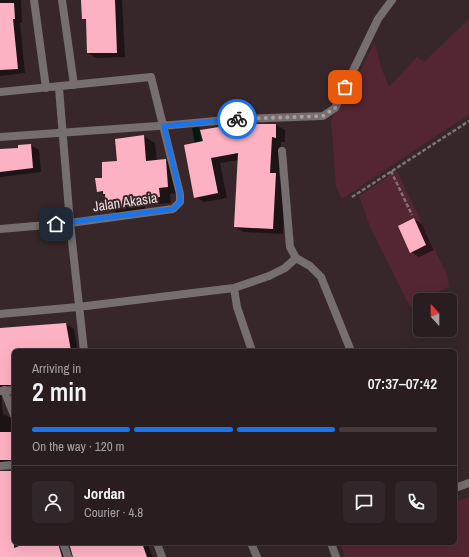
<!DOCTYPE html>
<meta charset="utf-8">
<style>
body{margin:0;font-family:"Archivo Narrow",sans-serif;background:#312629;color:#f1f3f6;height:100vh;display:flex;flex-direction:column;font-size:15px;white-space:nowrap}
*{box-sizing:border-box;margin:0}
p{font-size:13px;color:#a5a2a5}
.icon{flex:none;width:22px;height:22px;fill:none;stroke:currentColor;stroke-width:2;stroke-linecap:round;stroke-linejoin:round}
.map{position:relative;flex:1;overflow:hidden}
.side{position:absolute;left:12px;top:349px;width:445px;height:196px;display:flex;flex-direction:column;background:#291d20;border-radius:6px;box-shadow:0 4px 16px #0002,0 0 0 1px #453b3e}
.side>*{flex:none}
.needle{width:26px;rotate:339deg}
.controls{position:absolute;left:413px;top:293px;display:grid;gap:8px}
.controls a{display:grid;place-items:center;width:44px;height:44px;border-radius:6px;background:#291d20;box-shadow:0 4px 16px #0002,0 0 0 1px #453b3e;font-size:20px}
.pin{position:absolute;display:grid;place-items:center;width:34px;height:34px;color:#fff;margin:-17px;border-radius:8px;box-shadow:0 2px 6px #0006}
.courier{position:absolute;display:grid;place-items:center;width:40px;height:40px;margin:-20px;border:3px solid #1a73e8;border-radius:50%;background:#fff;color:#222;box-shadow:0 1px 5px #0007}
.headline em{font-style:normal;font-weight:600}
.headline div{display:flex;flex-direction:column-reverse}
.headline{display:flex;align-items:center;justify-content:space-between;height:68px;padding:0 20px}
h1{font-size:26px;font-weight:600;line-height:30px}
.bar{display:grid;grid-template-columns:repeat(4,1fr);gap:6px 4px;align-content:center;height:48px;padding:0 20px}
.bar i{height:5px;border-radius:3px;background:#453b3e}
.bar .on{background:#1a73e8}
.bar p{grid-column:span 4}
.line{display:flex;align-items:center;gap:10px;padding:0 20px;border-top:1px solid #453b3e}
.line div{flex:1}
.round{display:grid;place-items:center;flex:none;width:42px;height:42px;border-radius:6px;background:#312629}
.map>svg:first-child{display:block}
</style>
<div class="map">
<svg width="469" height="557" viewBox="0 0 469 557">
<rect width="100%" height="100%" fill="#37272a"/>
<path fill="#542633" d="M469,19V115L437,135L342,199L336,186L331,120L348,94L375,42L381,67L389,87L417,57L424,62Z
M397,171L447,275L449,287L420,300V302L410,307L371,229L359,196Z
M469,497V557H345L341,546L350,543H455V502Z"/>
<path fill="#011911" d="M199,127L204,155L197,156L192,128Z"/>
<path fill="#0007" d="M0,0H21L22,23H20L25,73L0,76Z
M82,0H122L125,57L96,58L88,53L87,21L83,19Z
M276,125L285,130V142H281L279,176L285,179L283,234L244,232L235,227L239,160L220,163L227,198L204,202L195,197L185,146Z
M143,136L155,143L157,161L165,160L177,167L179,193L170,194L171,203L145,205V211L119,214L107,207L106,196L98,191L103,178Z
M31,145L39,150L41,172L0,177V150L19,149V146Z
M414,219L422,224L434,250L419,257L411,252Z
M66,324L74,329L78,351H14V389L1,391L3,414L11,418L14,426V461L0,462V329Z
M14,470V543H68V557H0V476Z
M69,543H147L153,557H74Z"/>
<path fill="#fdb2c3" d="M81,0H115L117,53H87L86,19H82Z
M0,3H14L15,19H13L18,69L0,70Z
M238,124H276V138L272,137L270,173H276L273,229L234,227L238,153L211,158L218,193L194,198L184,145L203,141L200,130Z
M144,135L146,161L166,159L168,187L159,188L160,197L133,199L134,205L106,208L105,194H103V191L97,192L95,178H102V162L117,161L115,139Z
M31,144L33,168L0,172V149L18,148V145Z
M414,218L426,245L410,253L398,226Z
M66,323L71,351H14V385H0V328Z
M0,432H11L14,439V460H0Z
M0,471H14V548L27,543H58L62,557H0Z
M69,543H142L147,557H73Z"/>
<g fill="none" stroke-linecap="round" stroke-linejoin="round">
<path stroke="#817275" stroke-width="2.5" stroke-dasharray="4 2" stroke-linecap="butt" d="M391,171L412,215
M352,197L469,121"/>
<path stroke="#766e6f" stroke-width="8" d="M34,0L46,88
M62,0L74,85
M59,88L70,223L84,351
M0,92L151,77L180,194V202L173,209L70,223L0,229
M0,137L172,125L238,119L323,116L335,108L378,19L392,0
M282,151L290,247L296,258L310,266L321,277L351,351
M234,288L237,307L252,351
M0,314L78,307L234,288L269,276L285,268L296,258
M4,390L14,415
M0,391L14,390
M0,466L14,465
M455,488L469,483
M63,543L68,557
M157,543L162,557
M251,543L257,557
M331,543L336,557"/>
</g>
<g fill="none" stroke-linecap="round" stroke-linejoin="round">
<path stroke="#ab9ea1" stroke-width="4" stroke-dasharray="0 7.2" d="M237,119L323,116L335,108L345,87"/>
<path stroke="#1a73e8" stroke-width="5" d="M56,224L173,209L180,202V194L164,126L237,119"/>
</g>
<g text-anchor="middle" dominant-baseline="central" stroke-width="4" stroke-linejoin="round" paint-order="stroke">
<g font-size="14" fill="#eadee1" stroke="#37272a">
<text transform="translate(125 202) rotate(-8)">Jalan Akasia</text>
</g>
</g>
</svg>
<div class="controls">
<a><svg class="needle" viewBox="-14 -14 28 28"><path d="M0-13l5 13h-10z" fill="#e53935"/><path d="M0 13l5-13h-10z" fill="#a5a2a5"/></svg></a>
</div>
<div class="pin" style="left:345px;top:87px;background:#ea580c"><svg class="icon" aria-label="bag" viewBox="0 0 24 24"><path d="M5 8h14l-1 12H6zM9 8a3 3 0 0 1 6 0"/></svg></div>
<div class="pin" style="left:56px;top:224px;background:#1f2937"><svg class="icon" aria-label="home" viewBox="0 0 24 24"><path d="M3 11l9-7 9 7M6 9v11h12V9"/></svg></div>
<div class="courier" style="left:237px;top:119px"><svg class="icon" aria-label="bike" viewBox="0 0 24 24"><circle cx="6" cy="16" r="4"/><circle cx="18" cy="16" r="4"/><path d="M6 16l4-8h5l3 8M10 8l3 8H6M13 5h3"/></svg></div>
<section class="side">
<div class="headline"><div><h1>2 min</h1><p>Arriving in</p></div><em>07:37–07:42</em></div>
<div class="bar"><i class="on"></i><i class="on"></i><i class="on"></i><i></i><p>On the way · 120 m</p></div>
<div class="line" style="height:72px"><a class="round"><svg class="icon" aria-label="person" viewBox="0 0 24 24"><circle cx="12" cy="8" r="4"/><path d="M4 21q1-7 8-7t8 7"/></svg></a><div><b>Jordan</b><p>Courier · 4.8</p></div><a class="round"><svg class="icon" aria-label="chat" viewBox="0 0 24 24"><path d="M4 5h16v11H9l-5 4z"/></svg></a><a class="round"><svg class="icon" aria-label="phone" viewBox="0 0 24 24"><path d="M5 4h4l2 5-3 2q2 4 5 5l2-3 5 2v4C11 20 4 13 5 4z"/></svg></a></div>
</section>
</div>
